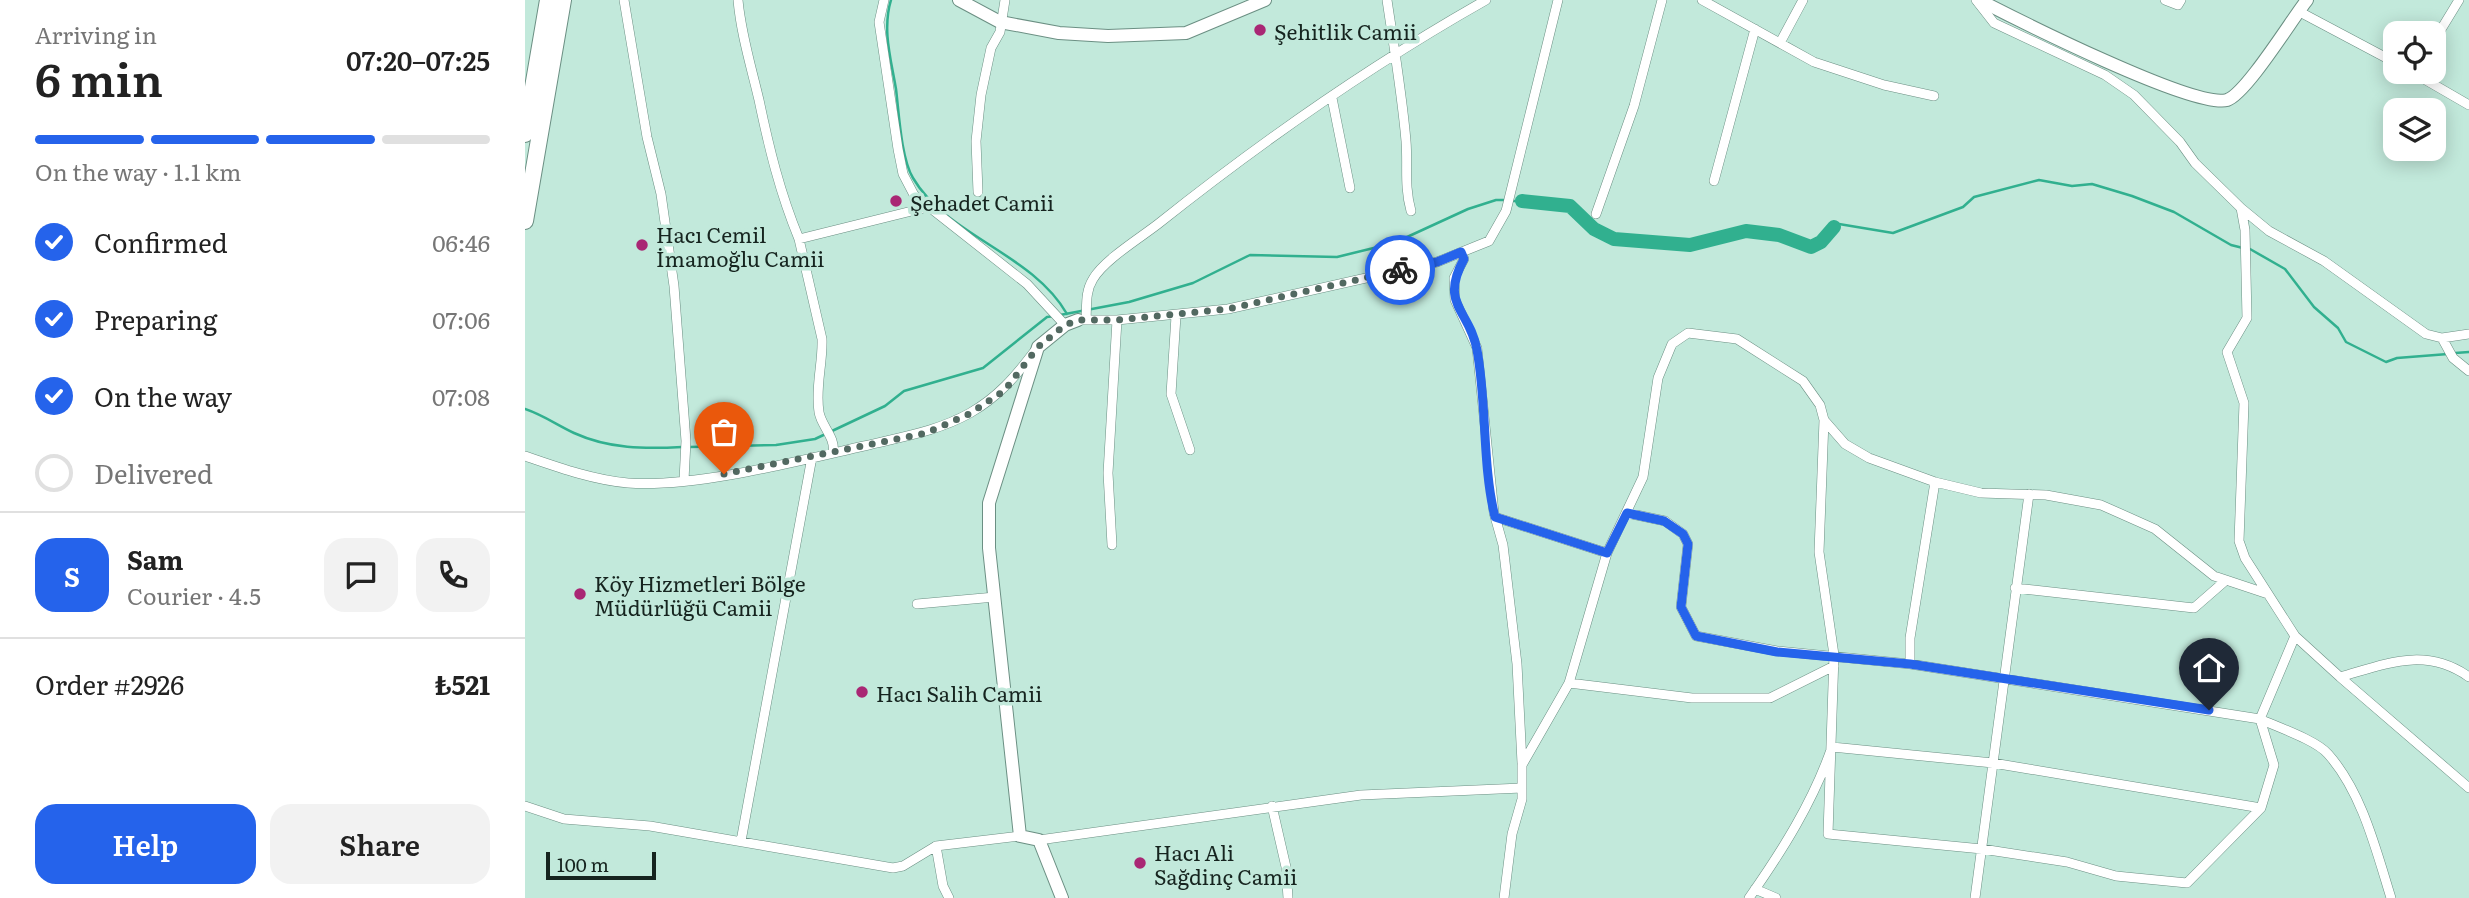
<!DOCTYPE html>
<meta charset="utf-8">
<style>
body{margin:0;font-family:Literata,serif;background:#f2f2f2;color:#222;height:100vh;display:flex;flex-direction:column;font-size:26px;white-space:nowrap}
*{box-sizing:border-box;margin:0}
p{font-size:23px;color:#767676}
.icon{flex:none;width:38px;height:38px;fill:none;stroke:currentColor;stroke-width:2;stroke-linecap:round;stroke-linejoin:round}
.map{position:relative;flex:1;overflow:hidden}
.sheet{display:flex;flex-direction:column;background:#fff;width:525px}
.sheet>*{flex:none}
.fabs{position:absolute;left:1858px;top:21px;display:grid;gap:14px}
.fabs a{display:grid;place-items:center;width:63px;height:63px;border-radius:14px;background:#fff;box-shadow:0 4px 18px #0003;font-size:35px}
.scale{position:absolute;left:21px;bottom:18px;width:110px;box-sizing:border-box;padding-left:7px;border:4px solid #16241f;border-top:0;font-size:19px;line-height:24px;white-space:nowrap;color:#16241f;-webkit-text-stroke:5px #c2e9db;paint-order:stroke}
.pin{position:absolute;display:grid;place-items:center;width:60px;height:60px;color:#fff;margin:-72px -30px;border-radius:50% 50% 50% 0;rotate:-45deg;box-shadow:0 0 7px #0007}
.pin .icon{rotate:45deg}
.courier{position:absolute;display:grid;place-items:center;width:70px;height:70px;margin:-35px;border:5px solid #2563eb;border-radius:50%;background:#fff;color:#222;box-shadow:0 2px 9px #0007}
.head em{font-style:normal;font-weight:600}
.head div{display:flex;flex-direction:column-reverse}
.head{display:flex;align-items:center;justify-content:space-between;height:119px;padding:0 35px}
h1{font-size:46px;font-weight:600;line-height:52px}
.bar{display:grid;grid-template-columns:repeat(4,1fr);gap:10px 7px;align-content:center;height:84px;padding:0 35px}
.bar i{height:9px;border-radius:5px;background:#e0e0e0}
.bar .active{background:#2563eb}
.bar p{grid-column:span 4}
.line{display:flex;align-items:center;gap:18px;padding:0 35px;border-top:2px solid #e0e0e0}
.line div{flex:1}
.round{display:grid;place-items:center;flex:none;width:74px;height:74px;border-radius:21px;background:#f2f2f2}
ol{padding:0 35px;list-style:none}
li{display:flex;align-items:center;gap:21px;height:77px}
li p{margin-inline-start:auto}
li .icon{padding:7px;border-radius:50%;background:#2563eb;color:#fff;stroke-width:4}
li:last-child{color:#767676}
li i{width:38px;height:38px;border:4px solid #e0e0e0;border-radius:50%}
.primary-button{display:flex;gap:14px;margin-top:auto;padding:14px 35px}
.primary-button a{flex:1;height:80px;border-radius:21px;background:#2563eb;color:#fff;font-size:28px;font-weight:600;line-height:80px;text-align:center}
.primary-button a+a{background:#f2f2f2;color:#222}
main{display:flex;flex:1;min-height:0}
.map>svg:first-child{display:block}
</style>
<main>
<section class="sheet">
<div class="head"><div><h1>6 min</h1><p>Arriving in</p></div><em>07:20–07:25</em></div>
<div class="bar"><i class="active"></i><i class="active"></i><i class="active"></i><i></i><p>On the way · 1.1 km</p></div>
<ol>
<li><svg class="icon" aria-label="check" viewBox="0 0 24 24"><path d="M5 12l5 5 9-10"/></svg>Confirmed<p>06:46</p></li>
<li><svg class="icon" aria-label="check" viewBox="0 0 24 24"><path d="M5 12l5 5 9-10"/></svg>Preparing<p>07:06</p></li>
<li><svg class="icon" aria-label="check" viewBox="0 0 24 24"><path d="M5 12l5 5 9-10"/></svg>On the way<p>07:08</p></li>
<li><i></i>Delivered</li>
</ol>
<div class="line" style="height:126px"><b class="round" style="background:#2563eb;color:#fff">S</b><div><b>Sam</b><p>Courier · 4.5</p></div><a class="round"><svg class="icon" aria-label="chat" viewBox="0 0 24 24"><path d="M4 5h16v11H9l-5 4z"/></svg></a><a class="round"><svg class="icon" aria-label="phone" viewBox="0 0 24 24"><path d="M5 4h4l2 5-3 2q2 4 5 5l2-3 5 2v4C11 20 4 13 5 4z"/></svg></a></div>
<div class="line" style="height:91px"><div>Order #2926</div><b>₺521</b></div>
<div class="primary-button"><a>Help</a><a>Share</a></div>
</section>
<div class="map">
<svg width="1944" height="898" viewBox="0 0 1944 898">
<rect width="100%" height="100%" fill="#c2e9db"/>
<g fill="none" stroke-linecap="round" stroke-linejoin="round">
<path stroke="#31b08f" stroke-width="2.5" d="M366,0C357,30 366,59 371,89C374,113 376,158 388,178C422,236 507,253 542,314
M986,201H997
M1309,227L1314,224L1368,233L1438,207L1449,197L1514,180L1547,186L1567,184L1607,196L1649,212L1706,245L1718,248
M1725,249L1760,269L1789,307L1813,328L1821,342L1861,362L1872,358L1923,354
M535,315L604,302L668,283L725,255L812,257L869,243L943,209L971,200H980
M1930,353L1944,352
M0,409C18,415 32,425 49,433C84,449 120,449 157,447
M164,447L251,445L290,439L360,406L379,391L458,368L522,317L529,316"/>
<path stroke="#31b08f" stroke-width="14" d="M997,201L1045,206L1069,229L1089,239L1165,245L1221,231L1254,235L1286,247L1296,242L1309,227"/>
<defs>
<path id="street" d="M99,0L122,137L136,194L149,286L161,441L159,480
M213,0C216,34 226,66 234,100C244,148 255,193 274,239L403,207
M359,0L354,22L373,149L378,174L389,195L502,284L540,325
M862,0C869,47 877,94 881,141C883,165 879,186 886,211
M1177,0L1289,62L1359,85L1409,96
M1640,0L1653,5L1656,0
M1773,11L1871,63
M1256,41L1278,0
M1909,41L1934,0
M1887,72L1944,105
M807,98L825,188
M1189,181L1230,29
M453,192L451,141L456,95L466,48L475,32L480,0
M1716,208L1744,231L1799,261L1901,334L1917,338L1944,334
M1071,214L1109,106L1137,0
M274,239L297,339C298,363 290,387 294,412C296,426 311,437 308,453
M936,252L939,259L929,278L930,300L952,348L969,513L978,545L992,664L997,763
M651,316L646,394L665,450
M553,320H592L703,309L912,262L964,241L981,211L1033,0
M561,320C562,305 560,292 568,279C579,260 615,238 633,224C736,142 846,65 961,0
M1917,338L1928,358L1944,371
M1299,420L1320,444L1344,458L1410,482L1456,493L1521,495L1576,505L1630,529L1689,576L1743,594
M0,456C32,467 68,480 103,483C169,488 273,461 339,446C375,437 411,432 445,413C473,397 490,377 509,352
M1102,513L1140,521L1158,534L1163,544L1156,607L1171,636L1252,651L1385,664L1735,719C1752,727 1791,740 1803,754C1837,792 1851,850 1866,898
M970,517L1082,553
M587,545L583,473L592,320
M1490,588L1669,608L1700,581
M392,604L470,597
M1770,636L1815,677C1861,664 1900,646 1944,677
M1385,664V638L1410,482
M1815,677L1944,788
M1044,683L1167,698H1245L1309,666
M0,806L39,819L125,826L368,868L378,866L411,846L495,836
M747,806L761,867L763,898
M514,840L836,795L997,788
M216,841L287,457
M411,846L418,886L424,898
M1230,889L1251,898
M979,898L987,834L997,799V765L1044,683L1082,553L1118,477L1133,378L1147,344L1163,333L1212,339L1278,381L1295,405L1299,420L1294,552L1309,655L1303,834L1457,849L1542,862L1591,876L1662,883L1736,808L1749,765L1735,719L1770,636L1720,558L1714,541L1719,403L1702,352L1722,318L1720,230L1716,208L1670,163L1655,142L1609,95L1580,75L1469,23L1451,0
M1224,898C1257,851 1288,802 1307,747L1468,763L1736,808
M1450,898L1504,494"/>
<path id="secondary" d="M434,0L475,22L534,33L583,36L661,33L740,0
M1454,0C1491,19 1669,109 1702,100C1721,94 1767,19 1782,0
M537,898L514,840L495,836L464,548V503L513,347L540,325L553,320"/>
<path id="highway" d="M0,134L23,0
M0,221L38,0"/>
</defs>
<use href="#street" stroke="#6b8f83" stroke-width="10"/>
<use href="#secondary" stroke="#6b8f83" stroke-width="14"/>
<use href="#highway" stroke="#6b8f83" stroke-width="18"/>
<use href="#street" stroke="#fff" stroke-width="9"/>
<use href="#secondary" stroke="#fff" stroke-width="12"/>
<use href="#highway" stroke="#fff" stroke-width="16"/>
</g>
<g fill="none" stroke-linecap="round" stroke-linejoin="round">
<path stroke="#526961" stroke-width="7" stroke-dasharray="0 12.6" d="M199,474L401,433L444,414L479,391L513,347L540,325L553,320H592L703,309L875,270"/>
<path stroke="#2563eb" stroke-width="9" d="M875,270L912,262L936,252L939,259C914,305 945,310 952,350C962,403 957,465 970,517L1082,553L1102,513L1139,521L1158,534L1163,544L1156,607L1171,636L1252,652L1385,664L1684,710"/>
</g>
<g fill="#a92774" stroke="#c2e9db" stroke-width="2.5">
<circle cx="735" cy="30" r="7"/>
<circle cx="371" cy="201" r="7"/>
<circle cx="117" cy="245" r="7"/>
<circle cx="55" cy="594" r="7"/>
<circle cx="337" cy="692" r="7"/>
<circle cx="615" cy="863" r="7"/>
</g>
<g text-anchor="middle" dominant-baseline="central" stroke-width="7" stroke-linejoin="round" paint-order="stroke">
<g font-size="21" fill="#16241f" stroke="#c2e9db" text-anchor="start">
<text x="749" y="30">Şehitlik Camii</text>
<text x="385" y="201">Şehadet Camii</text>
<text x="131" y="233">Hacı Cemil<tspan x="131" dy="24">İmamoğlu Camii</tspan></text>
<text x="69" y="582">Köy Hizmetleri Bölge<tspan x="69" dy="24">Müdürlüğü Camii</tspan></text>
<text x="351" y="692">Hacı Salih Camii</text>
<text x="629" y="851">Hacı Ali<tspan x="629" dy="24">Sağdinç Camii</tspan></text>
</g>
</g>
</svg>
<div class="fabs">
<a><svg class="icon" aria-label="locate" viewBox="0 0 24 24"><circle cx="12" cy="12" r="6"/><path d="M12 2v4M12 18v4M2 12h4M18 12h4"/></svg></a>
<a><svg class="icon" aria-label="layers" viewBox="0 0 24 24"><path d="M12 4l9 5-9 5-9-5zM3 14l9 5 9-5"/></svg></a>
</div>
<div class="scale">100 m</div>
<div class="pin" style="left:199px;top:474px;background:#ea580c"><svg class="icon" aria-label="bag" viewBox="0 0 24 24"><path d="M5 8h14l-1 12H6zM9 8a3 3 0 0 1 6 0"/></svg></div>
<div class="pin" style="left:1684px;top:710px;background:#1f2937"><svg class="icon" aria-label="home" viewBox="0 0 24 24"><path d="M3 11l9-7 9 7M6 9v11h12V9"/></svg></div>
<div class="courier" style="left:875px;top:270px"><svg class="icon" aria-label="bike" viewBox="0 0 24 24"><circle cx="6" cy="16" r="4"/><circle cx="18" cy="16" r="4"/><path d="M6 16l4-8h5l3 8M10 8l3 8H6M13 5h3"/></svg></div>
</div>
</main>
